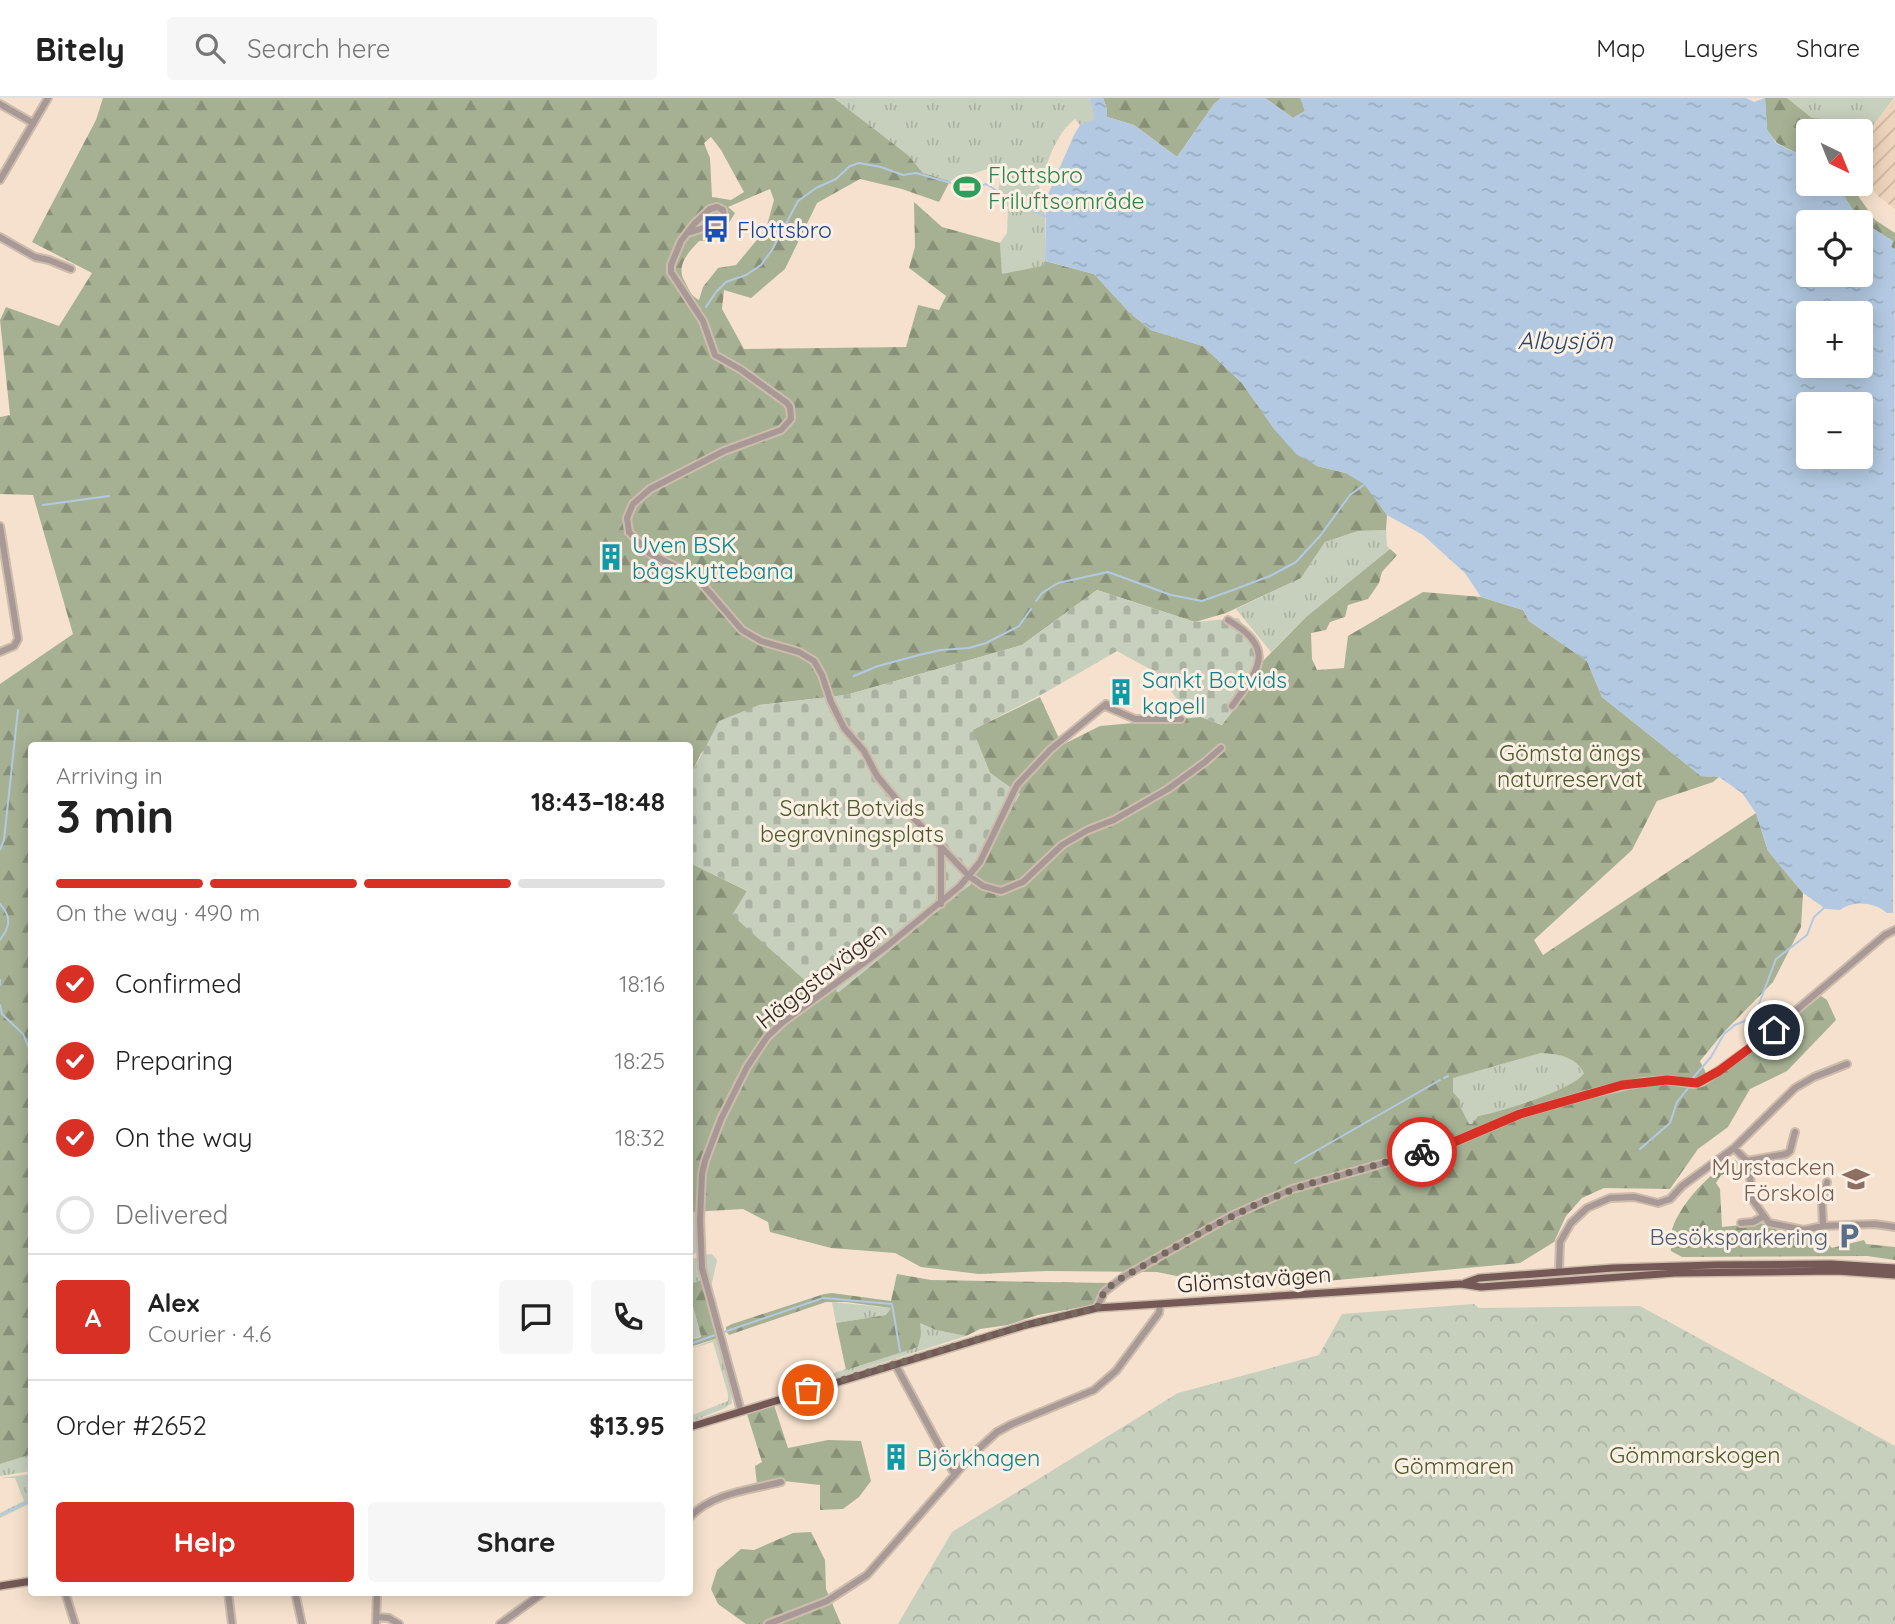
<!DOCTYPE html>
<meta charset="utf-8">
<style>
body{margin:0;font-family:Quicksand,sans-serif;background:#f6f6f6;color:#222;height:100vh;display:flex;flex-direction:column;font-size:26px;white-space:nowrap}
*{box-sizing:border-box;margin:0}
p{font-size:23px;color:#767676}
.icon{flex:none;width:38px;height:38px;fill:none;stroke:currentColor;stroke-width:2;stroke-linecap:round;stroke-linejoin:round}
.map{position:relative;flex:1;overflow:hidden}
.details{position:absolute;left:28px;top:644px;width:665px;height:854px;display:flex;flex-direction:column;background:#fff;border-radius:7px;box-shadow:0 4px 18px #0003}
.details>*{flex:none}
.needle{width:46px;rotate:137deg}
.tools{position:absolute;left:1796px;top:21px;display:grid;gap:14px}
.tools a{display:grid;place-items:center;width:77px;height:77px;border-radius:7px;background:#fff;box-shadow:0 4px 18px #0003;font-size:35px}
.pin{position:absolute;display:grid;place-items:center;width:60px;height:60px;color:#fff;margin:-30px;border:4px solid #fff;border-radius:50%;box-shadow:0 2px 7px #0007}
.courier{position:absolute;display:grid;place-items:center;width:70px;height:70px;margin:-35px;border:5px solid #d93025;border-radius:50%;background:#fff;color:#222;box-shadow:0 2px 9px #0007}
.head em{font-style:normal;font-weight:800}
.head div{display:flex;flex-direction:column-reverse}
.head{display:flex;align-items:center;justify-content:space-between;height:119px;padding:0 28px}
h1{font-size:46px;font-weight:800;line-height:52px}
.bar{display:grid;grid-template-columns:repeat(4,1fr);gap:10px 7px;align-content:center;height:84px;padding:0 28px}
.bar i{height:9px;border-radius:5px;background:#e0e0e0}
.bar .on{background:#d93025}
.bar p{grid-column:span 4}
.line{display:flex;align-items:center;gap:18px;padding:0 28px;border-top:2px solid #e0e0e0}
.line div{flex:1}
.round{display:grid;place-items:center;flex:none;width:74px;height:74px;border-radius:7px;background:#f6f6f6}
ol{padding:0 28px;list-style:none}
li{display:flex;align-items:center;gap:21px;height:77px}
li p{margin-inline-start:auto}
li .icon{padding:7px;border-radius:50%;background:#d93025;color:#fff;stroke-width:4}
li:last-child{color:#767676}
li i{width:38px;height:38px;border:4px solid #e0e0e0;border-radius:50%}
.action{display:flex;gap:14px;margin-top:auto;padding:14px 28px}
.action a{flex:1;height:80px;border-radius:7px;background:#d93025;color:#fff;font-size:28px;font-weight:800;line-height:80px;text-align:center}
.action a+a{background:#f6f6f6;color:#222}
header{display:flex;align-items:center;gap:42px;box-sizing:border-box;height:98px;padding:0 35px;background:#fff;border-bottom:2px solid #e0e0e0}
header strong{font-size:33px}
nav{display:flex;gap:38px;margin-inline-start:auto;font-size:24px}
.search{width:490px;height:63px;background:#f6f6f6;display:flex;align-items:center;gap:18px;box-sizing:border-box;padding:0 24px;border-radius:7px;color:#767676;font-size:26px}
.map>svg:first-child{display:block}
</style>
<header>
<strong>Bitely</strong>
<div class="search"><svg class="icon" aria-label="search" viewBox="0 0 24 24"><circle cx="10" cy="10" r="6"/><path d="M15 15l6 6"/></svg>Search here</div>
<nav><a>Map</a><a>Layers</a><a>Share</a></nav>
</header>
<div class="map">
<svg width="1895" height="1526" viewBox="0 0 1895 1526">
<defs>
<pattern id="industrial-furrows" width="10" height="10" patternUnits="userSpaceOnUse" patternTransform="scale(1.75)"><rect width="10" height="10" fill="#eed4bc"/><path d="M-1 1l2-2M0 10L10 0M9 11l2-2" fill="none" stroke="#cdb6a1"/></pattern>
<pattern id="grass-tufts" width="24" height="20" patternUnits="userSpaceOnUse" patternTransform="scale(1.75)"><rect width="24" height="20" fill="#c7cfbd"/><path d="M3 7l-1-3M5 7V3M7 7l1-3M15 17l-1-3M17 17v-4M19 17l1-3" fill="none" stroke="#abb2a2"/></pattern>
<pattern id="forest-firs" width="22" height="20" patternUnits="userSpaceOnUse" patternTransform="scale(1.75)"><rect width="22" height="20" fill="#a6b194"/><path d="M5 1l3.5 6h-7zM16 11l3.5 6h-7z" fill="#889078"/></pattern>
<pattern id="cemetery-stones" width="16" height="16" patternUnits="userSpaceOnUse" patternTransform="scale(1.75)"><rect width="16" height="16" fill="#c7cfbd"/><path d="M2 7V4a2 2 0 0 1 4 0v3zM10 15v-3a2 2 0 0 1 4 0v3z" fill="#abb2a2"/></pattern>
<pattern id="park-crowns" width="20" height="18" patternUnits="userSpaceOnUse" patternTransform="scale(1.75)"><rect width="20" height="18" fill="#c7cfbd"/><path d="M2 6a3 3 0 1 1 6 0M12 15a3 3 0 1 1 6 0" fill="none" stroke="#abb2a2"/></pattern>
<pattern id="water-ripples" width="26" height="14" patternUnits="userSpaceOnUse" patternTransform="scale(1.75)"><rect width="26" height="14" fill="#b2c9e1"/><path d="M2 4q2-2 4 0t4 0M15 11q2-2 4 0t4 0" fill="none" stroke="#9aadc1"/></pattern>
</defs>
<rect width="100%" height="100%" fill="#f5e1cd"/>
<path fill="url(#industrial-furrows)" d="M1895,0V111L1879,99L1860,78V45Z"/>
<path fill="url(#grass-tufts)" d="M834,0H1090L1096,21L1080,27L1075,21C1051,39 1043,80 1034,107L1045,115V163L1042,168L1002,177L1000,145L1007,135L1008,109L998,94L1003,66L950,83L923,75L908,57Z
M1787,0H1894L1860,45V33H1843L1828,21L1812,20Z
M1386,432L1387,448L1390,451L1306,519L1271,554L1236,511L1301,480L1325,444L1358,433Z
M1541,955C1558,956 1575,958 1584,975C1575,991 1498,1015 1478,1018L1472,1026L1469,1027L1461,1010L1460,1002L1453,994L1452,980Z
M697,1112L698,1153L690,1159V1114Z
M712,1156L717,1162L711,1189L703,1157Z
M698,1159L703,1181L690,1186V1162Z
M832,1204L891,1210L886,1217L836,1225Z
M920,1225L936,1232L966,1238L813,1287L794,1292L778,1293L874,1262Z
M718,1240L731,1295L732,1305L725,1310L690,1324V1318L728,1303V1296L713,1244L690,1251Z
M31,1356V1373L0,1378V1366Z
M31,1376V1405L0,1420V1415L24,1403L15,1380H0Z"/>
<path fill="url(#forest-firs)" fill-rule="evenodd" d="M103,0H834L908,57L923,75L950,83L939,104L902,91L860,81L817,105L785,171L751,200L724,192L722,211L744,251L906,249L918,207L939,212L946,198L909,170L915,149L914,104L942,129L1000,145L1002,176L1042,168L1045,163L1094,176L1130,215L1151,232L1203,248L1242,285L1275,332L1317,368L1346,375L1365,386L1387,417L1386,432L1358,433L1325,444L1301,480L1226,515L1195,524L1097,492L1022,547L846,597L759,607L701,655L690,679V648H32V1356L0,1366V586L73,536L33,397L0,396V319L10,317L0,222L6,209L59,228L92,175L32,144L96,22ZM711,39L721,52L744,94L731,102L712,99L710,60L704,45ZM770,91L774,102L766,131L736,167L718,170L703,189L699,202C690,197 690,193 685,184C675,168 688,155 699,143L719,141L735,115L728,109Z
M1103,0H1221L1214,6L1177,59L1134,27L1107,19V11Z
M1265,0H1301L1305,13L1293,20Z
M1765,0H1787L1812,20L1828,21L1843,33H1808V61L1777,45L1767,32Z
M1838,86H1857L1854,92L1875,122L1895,135V151L1890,149L1893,143C1861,123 1855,120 1838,86Z
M1390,451L1397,457L1382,474L1379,485L1368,501L1348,507L1345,519L1330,524L1326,532L1311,535L1312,561L1317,572L1344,570L1348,538L1423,494L1481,499L1523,512L1529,523L1587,563L1602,599L1701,678L1719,679L1713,684L1657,703L1632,752L1534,842L1543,857L1756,715L1768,753L1803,795L1801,829L1773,884L1724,934L1700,963L1710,983L1821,898L1827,902L1836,922L1787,973L1750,991L1728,1029L1698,1051L1670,1091L1604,1090L1582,1100L1566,1118L1554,1144L1520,1165L1294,1186L1206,1184L1157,1174L1047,1173L979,1176L921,1169L895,1155L831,1150L770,1134L768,1124L743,1111L690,1114V765L747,793L733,817L817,893L970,787L1019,696L990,675L972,632L1040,599L1062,647L1100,628L1201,619L1222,627L1260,566L1306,519ZM1541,955C1558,956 1575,958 1584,975C1575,991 1498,1015 1478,1018L1472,1026H1469L1461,1010L1460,1002L1453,994V980Z
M1735,1062L1741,1067C1737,1077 1730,1074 1721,1077L1716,1085L1720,1091L1722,1129L1761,1125L1779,1133L1795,1135L1825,1134L1822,1140L1832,1150L1864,1142L1866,1146L1895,1149V1162L1867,1158L1682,1159L1671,1153C1671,1148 1670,1141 1671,1136C1676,1110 1711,1072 1735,1062Z
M897,1176L931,1182L1109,1185L1099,1194L1093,1207L1038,1217L1008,1227L980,1231L966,1238L936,1232L920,1225L921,1236L918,1249L846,1272L836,1225L886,1217L891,1210L846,1204H826L729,1237L726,1233V1229L732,1226L824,1196L832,1195L891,1203Z
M701,1182L718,1240L690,1249V1242L701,1239L690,1197V1186Z
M774,1307L788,1350L828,1342L861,1343L871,1383L859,1399L843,1411L820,1412V1387L775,1382L757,1387L755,1368L762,1364L747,1316Z
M811,1434L825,1462L826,1491L841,1526H746L718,1506L711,1491L717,1472L741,1451L754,1452L793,1435Z"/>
<path fill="url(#cemetery-stones)" d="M1097,492L1195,524L1239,520L1260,566L1245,598L1222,627L1201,619L1177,601L1157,575L1117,553L1048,593L973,632L990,675L1020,696L970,787L839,894L817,893L732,817L747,793L690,765V679L719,623L759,607L846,597L1022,547Z"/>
<path fill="url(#park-crowns)" d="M1474,1206L1479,1210L1640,1208L1895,1348V1526H898L952,1434L1178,1295L1319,1257L1342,1216Z"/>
<path fill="#c7cfbd" d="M690,1197L701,1238L690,1242Z"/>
<path fill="url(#water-ripples)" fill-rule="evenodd" d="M1090,0H1103L1107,11V19L1134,27L1177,59L1214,6L1221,0H1265L1293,20L1305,13L1300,0H1746L1754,4L1765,0L1767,31L1776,45L1808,61V86H1838C1855,120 1861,123 1893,143L1891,149L1895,151L1893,815H1887C1875,804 1853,802 1840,812L1826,811L1803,795L1768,753L1756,715L1742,695L1719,679L1701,678L1602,599L1587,563L1529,523L1523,512L1481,499L1465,475L1423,437L1387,417L1364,386L1346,375L1317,368L1296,356L1275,332L1242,285L1203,248L1151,232L1130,215L1094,176L1045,163L1046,101L1074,37L1080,27L1095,21ZM1808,124H1860V177H1808ZM1808,215H1860V268H1808ZM1808,306H1860V359H1808Z"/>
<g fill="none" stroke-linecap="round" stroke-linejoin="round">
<path stroke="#b2c9e1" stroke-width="2" d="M979,90L985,86L988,87L1015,105L1045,118
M706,209L716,194L726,184L746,177L761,167L772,152L798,103L816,90L836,81L850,68L859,65L881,69L903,77L916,75L951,85
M43,407L109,398
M1036,503L1042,495L1058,485L1108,474L1171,497L1202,503L1233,492L1270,478L1296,464L1320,438L1350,397L1365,386
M854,578L878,568L919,557L941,552L969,550L986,545L1019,528L1031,511
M0,752L4,742L18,612
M0,806C12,819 10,829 0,842
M0,882V887
M0,907L2,916L23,936L32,957
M1444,980L1448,978
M1692,981L1711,959L1724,936L1735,927L1754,919L1776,861L1807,837L1814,819L1825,809
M1640,1051L1670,1025L1677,1004L1689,989
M1295,1065L1440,982
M724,1234L823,1200L892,1206L900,1253
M690,1246L715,1237
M0,1417L32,1402"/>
<defs>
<path id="minor" d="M0,6L33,25
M0,82L48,0
M688,135L721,124L724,119L723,112L717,109L710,111L694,126L681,143L671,167V174L703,223L715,257L740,271L787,305L790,309L791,321L781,332L724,353L650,391L633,406L627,420L629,434L649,455L697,480L742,532L761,543L799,554L814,563L822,577L831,604L844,630L864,653L877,678L902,708L969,778L983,788L1001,793L1023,784L1062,747L1088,732L1114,722L1168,691L1205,664L1221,650
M0,139L35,159L49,162L71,171
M0,428L18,541L14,548L0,554
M1228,522C1278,551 1258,572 1232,608
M1105,608L1135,621H1181
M941,806V750
M1734,1050L1747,1063L1750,1078L1752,1101L1769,1125L1804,1132L1823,1128L1875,1126L1895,1129
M1747,1063L1786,1056L1790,1053L1795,1034
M1741,1125L1753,1124L1764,1118
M1823,1128L1822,1104L1827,1084
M1559,1173L1560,1144L1571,1125L1587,1110L1610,1100L1634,1099L1658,1105L1670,1101L1682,1088L1734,1050L1795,990L1814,979L1847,966
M1097,1210L1104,1194L1125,1178L1231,1118L1292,1091L1445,1048L1520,1016L1597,994L1643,984L1667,982L1694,986L1702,984L1760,943L1885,837L1895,832
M895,1266L955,1377
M741,1313L702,1170L700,1122L702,1076L705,1063L721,1021L747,969L767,939L783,924L887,848L960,788L980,764L1017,687L1051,651L1106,606
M690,1419C712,1395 750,1392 781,1384
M65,1494L75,1526
M228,1494L232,1526
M295,1494L302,1526
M377,1519L389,1520L399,1526
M376,1526L377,1494
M500,1526L544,1494
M768,1526L827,1503L867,1477L973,1356L997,1334L1012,1326L1094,1292L1116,1273L1159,1215L1160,1207"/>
<path id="major" d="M1465,1185L1479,1180L1613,1170L1715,1167L1831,1166L1895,1170
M690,1329L1026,1227L1097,1210L1461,1186L1481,1189L1675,1175L1837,1173L1895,1177
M0,1488L32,1483"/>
</defs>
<use href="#minor" stroke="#cebcab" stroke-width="10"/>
<use href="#major" stroke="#cebcab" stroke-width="10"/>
<use href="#minor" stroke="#a89896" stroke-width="6"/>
<use href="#major" stroke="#745957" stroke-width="7"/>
</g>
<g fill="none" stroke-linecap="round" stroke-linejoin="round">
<path stroke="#76695e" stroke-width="7" stroke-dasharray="0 12.6" d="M808,1292L1026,1227L1097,1210L1104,1194L1115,1184L1205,1132L1259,1105L1305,1087L1422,1054"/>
<path stroke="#d93025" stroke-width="9" d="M1422,1054L1454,1044L1520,1016L1622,987L1667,982L1697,985L1719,973L1774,932"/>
</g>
<defs>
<symbol id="stadium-bare" viewBox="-9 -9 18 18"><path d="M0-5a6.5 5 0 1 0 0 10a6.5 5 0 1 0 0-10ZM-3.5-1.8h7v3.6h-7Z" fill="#2e9e5b" stroke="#fcf0e4" stroke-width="2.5" paint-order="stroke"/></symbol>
<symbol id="bus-bare" viewBox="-9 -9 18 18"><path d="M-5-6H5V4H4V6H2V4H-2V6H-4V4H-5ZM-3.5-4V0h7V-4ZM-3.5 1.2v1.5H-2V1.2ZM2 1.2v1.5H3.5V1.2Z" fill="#1a4fb4" stroke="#fcf0e4" stroke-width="2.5" paint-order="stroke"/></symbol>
<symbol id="building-bare" viewBox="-9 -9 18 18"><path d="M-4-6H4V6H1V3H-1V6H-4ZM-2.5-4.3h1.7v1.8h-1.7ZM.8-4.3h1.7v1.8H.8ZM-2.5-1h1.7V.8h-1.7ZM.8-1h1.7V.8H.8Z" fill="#0f9aa8" stroke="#fcf0e4" stroke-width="2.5" paint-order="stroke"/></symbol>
<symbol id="school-bare" viewBox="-9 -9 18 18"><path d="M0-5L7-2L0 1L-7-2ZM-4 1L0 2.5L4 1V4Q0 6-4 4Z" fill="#8d6e63" stroke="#fcf0e4" stroke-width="2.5" paint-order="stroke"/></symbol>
<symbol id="parking-bare" viewBox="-9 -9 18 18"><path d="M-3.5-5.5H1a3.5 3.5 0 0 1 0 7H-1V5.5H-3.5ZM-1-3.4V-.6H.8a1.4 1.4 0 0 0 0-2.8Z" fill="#5c6f8a" stroke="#fcf0e4" stroke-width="2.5" paint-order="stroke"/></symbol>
</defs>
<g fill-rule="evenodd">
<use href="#stadium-bare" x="948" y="70" width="38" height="38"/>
<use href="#bus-bare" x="697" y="112" width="38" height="38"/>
<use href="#building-bare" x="592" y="440" width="38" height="38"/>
<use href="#building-bare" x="1102" y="575" width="38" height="38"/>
<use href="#school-bare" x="1837" y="1062" width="38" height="38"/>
<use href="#parking-bare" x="1830" y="1119" width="38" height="38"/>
<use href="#building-bare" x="877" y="1340" width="38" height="38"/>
</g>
<g text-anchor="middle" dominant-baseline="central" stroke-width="6" stroke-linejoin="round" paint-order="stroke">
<g font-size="23" fill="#27864d" stroke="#fcf0e4" text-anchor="start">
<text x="988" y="76">Flottsbro<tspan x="988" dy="26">Friluftsområde</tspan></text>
</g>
<g font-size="23" fill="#164399" stroke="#fcf0e4" text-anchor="start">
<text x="737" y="131">Flottsbro</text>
</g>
<g font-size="23" fill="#0d838f" stroke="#fcf0e4" text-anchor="start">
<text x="632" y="446">Uven BSK<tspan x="632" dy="26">bågskyttebana</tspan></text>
<text x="1142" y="581">Sankt Botvids<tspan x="1142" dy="26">kapell</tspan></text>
<text x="917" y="1359">Björkhagen</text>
</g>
<g font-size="23" fill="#4a5a2b" stroke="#fcf0e4">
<text x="1570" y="654">Gömsta ängs<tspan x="1570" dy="26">naturreservat</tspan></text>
<text x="852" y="709">Sankt Botvids<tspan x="852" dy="26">begravningsplats</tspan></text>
<text x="1695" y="1356">Gömmarskogen</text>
<text x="1454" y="1367">Gömmaren</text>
</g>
<g font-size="23" fill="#312922" stroke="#fcf0e4">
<text transform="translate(821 877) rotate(-38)">Häggstavägen</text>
<text transform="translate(1254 1181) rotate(-4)">Glömstavägen</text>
</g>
<g font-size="23" fill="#785e54" stroke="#fcf0e4" text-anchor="end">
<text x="1835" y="1068">Myrstacken<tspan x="1835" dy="26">Förskola</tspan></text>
</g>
<g font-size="23" fill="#4e5e75" stroke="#fcf0e4" text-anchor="end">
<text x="1828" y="1138">Besöksparkering</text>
</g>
<g font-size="24" font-style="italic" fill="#24476a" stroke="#fcf0e4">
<text x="1565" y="242">Albysjön</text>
</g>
</g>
</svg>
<div class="tools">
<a><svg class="needle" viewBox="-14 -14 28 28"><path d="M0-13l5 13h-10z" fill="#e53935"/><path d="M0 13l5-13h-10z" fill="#767676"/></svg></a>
<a><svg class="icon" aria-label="locate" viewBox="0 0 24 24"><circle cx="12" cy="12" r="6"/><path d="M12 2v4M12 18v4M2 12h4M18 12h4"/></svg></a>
<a>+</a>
<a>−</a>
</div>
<div class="pin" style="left:808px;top:1292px;background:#ea580c"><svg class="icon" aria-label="bag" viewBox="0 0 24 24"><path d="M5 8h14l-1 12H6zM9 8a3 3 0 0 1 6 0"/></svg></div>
<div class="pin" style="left:1774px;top:932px;background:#1f2937"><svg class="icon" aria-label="home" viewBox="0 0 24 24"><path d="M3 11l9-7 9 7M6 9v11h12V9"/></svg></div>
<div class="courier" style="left:1422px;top:1054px"><svg class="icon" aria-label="bike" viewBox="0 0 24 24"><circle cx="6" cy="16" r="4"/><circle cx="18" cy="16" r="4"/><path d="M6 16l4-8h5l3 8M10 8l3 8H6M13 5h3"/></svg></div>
<section class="details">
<div class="head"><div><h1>3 min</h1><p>Arriving in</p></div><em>18:43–18:48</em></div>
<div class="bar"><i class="on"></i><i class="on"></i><i class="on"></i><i></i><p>On the way · 490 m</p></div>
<ol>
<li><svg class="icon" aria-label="check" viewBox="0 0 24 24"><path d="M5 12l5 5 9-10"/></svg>Confirmed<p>18:16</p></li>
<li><svg class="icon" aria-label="check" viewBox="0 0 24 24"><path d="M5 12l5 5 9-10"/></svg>Preparing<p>18:25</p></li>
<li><svg class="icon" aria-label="check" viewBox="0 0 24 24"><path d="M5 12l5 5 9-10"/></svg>On the way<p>18:32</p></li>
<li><i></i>Delivered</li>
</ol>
<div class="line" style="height:126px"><b class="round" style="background:#d93025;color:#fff">A</b><div><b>Alex</b><p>Courier · 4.6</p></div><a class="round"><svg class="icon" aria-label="chat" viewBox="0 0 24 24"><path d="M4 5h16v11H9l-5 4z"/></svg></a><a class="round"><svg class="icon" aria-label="phone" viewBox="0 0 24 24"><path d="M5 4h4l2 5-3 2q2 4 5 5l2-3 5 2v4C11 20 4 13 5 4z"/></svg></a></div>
<div class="line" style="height:91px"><div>Order #2652</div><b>$13.95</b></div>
<div class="action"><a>Help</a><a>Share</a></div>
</section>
</div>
